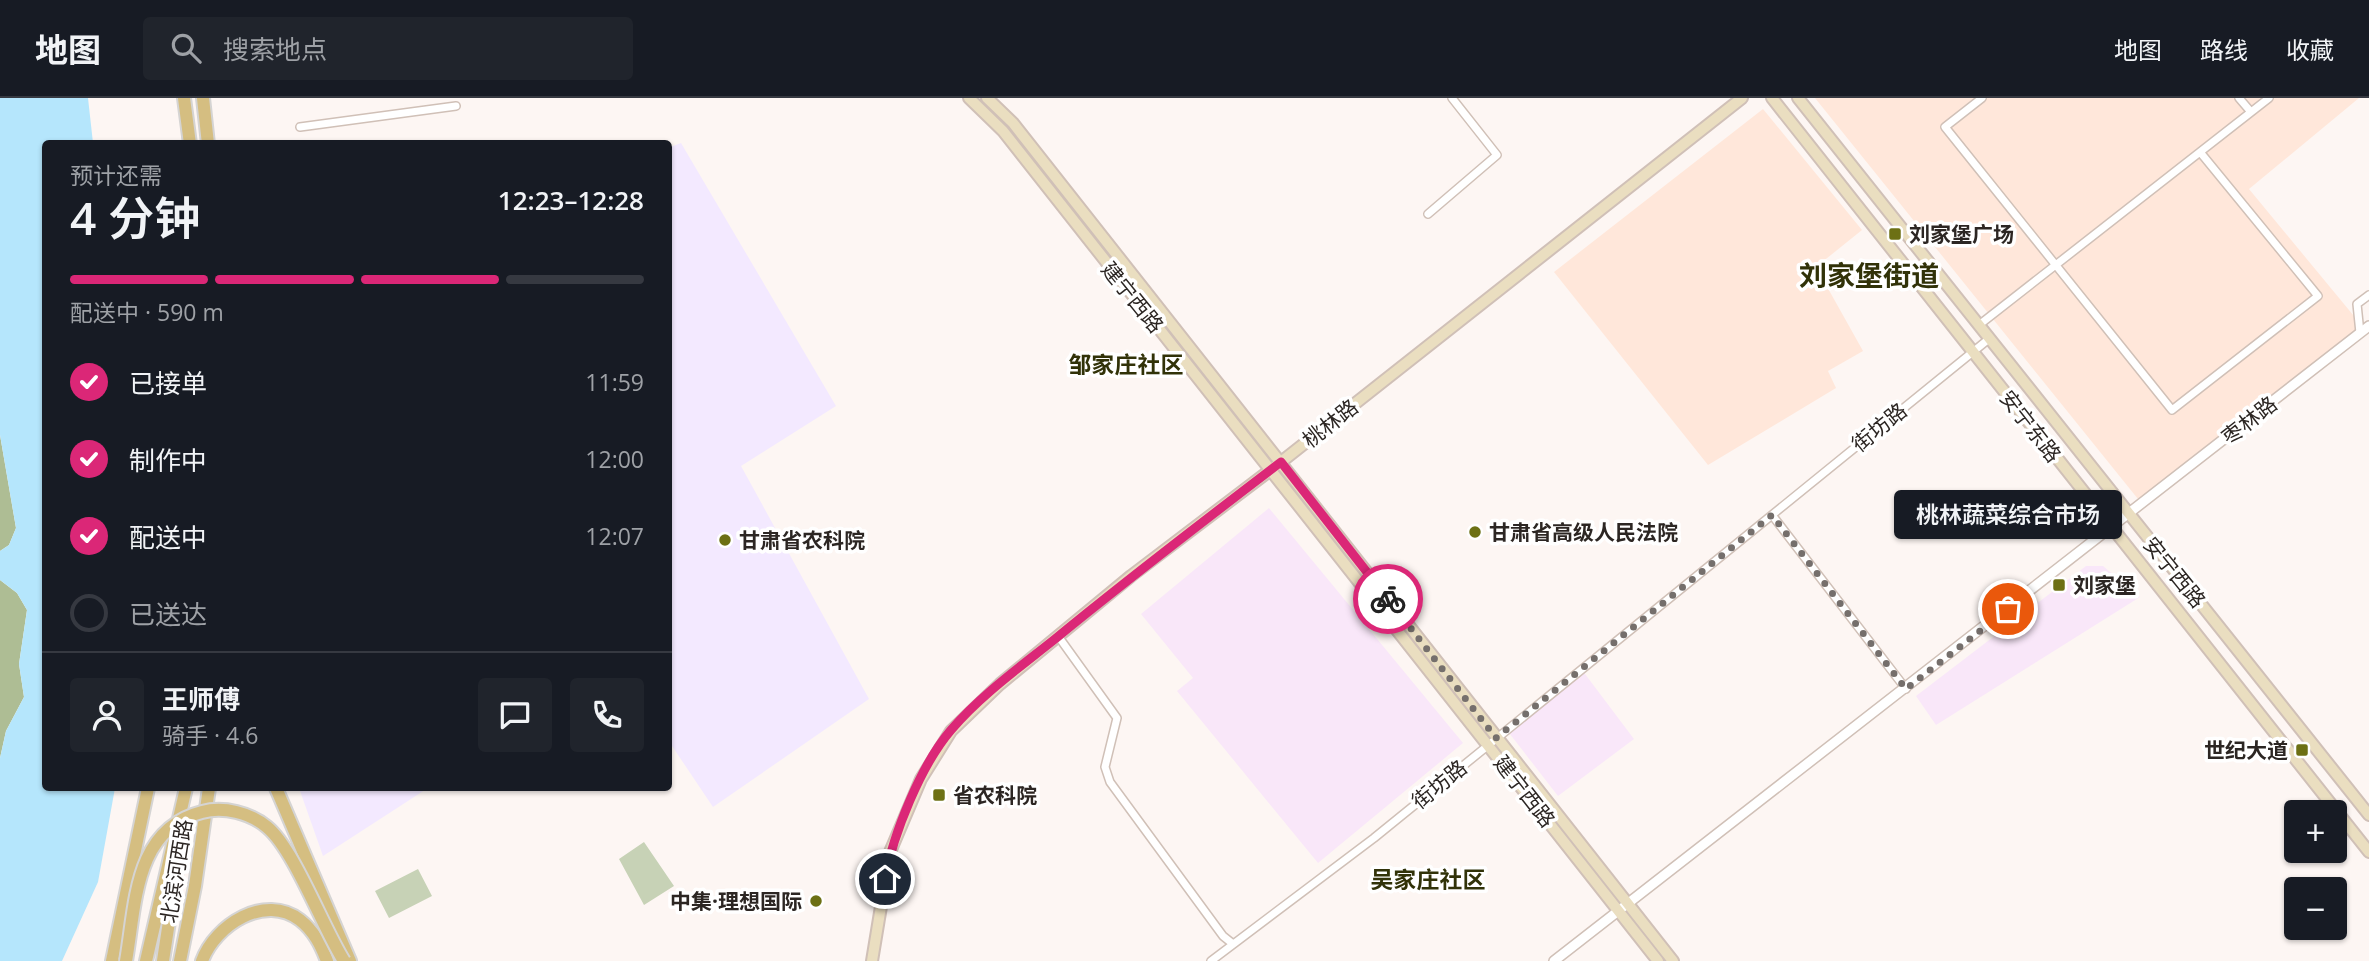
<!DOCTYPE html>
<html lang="zh">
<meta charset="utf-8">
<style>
body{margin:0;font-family:"Open Sans","Noto Sans SC",sans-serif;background:#20242c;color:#f1f3f6;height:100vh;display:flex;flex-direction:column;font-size:26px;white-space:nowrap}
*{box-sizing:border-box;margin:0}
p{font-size:23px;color:#9ea1a6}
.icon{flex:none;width:38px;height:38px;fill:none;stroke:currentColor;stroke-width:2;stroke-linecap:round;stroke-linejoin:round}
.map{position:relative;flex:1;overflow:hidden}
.sheet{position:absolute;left:42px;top:42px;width:630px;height:651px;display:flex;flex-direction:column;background:#171b24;border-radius:7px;box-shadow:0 2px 5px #0004}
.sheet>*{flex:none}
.tools{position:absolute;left:2284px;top:702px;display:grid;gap:14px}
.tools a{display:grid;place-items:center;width:63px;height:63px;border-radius:7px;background:#171b24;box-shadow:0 2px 5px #0004;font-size:35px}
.pin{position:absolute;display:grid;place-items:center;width:60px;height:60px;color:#fff;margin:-30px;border:4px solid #fff;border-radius:50%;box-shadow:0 2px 7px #0007}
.courier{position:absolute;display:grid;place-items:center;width:70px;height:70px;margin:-35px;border:5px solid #db2777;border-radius:50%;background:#fff;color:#222;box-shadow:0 2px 9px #0007}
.bubble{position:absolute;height:49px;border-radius:7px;background:#171b24;box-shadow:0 2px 5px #0004;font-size:23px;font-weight:600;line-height:49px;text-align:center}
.overview em{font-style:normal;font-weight:600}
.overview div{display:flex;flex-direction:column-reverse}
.overview{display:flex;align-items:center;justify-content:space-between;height:119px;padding:0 28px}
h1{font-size:46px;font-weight:600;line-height:52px}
.bar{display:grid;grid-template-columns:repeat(4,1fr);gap:10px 7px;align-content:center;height:84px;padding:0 28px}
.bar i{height:9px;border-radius:5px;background:#363941}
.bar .current{background:#db2777}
.bar p{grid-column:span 4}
.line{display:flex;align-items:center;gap:18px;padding:0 28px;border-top:2px solid #363941}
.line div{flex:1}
.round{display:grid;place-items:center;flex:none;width:74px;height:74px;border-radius:7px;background:#20242c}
ol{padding:0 28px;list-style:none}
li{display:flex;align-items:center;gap:21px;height:77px}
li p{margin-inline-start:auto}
li .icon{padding:7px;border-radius:50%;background:#db2777;color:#fff;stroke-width:4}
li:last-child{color:#9ea1a6}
li i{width:38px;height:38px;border:4px solid #363941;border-radius:50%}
header{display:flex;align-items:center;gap:42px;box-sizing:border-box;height:98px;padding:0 35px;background:#171b24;border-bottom:2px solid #363941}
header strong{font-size:33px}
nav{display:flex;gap:38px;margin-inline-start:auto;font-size:24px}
.search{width:490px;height:63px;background:#20242c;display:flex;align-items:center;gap:18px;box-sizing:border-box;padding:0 24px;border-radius:7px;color:#9ea1a6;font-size:26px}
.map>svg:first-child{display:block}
</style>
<header>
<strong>地图</strong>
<div class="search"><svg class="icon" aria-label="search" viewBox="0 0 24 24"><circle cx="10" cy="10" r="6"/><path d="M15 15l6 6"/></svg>搜索地点</div>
<nav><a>地图</a><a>路线</a><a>收藏</a></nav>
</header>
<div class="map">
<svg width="2369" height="863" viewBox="0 0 2369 863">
<rect width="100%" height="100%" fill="#fdf6f3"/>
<path fill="#f9e7f9" d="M1269,410L1463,645L1318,765L1177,593L1193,580L1141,516Z
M2086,468H2103L2140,499L1936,627L1916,598Z
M1582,572L1634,641L1558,698L1506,631Z"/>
<path fill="#ffe7da" d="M1815,0H2359L2249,91L2363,229L2138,401Z
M1763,11L1862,132L1816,169L1863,253L1828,273L1836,290L1708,367L1554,174Z"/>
<path fill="#f3e9ff" d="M681,45L836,308L741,368L869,601L713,709L668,642V50Z
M299,690H428L323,758Z"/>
<path fill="#c7d2b6" d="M644,744L674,788L644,807L619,761Z
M418,771L432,798L389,820L375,793Z"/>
<path fill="#aebd94" d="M0,337L16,430L9,447L0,453Z
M0,482L17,495L27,512L19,566L24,599L6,633L0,660Z"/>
<path fill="#b5e6fc" d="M0,0H88L93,45L46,46V690H115L98,784L62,863H0V660L6,633L24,599L19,566L27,512L17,495L0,482V453L9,447L16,430L0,337Z"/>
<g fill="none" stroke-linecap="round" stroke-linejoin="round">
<defs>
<path id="minor" d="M1982,0L1945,29L2172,312L2318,198L2200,54
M2239,0L2251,14
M300,29L456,8
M1428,116L1497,57L1452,0
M1979,227L2269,0
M2360,235L2357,206L2369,197
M1772,417L1906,591
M1058,538L1117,620L1105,669L1110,684L1223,838L1233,846
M1211,863L1374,740L1990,240"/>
<path id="tertiary" d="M1554,863L2369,228"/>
<path id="secondary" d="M969,0L1003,33L1658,863
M987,0L1013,25L1673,863
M1772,0L2369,754
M1798,0L2369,717
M872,863L890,754L921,681L951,633L1000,586L1131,478L1281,364L1742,0"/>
<path id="primary" d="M184,0L190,46
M203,0L208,46
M276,690L350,863
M112,863L148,690
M146,863L186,690
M163,863L184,725
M180,863L195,788L209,690
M202,863C215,827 265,795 300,822C314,833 321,847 327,863"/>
</defs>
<use href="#minor" stroke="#d0c0b7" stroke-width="10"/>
<use href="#tertiary" stroke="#d0c0b7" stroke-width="12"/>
<use href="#secondary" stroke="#d0c0b7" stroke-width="14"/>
<use href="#primary" stroke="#d5d4d3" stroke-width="16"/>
<use href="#minor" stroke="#fff" stroke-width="7"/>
<use href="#tertiary" stroke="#fff" stroke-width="9"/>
<use href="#secondary" stroke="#eadec0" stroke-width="10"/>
<use href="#primary" stroke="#d5be81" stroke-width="12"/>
<defs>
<path id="primary-bridge" d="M126,863C136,806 134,731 202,714C224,708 250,715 267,729C294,751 323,830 344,863"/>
</defs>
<use href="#primary-bridge" stroke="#d5d4d3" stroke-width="16" stroke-linecap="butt"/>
<use href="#primary-bridge" stroke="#d5be81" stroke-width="12"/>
</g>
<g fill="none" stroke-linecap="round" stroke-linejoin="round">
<path stroke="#756f6c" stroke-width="7" stroke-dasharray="0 12.6" d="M1388,501L1496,640L1772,417L1906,591L2008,511"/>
<path stroke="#db2777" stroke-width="9" d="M885,781C893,736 921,667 951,632C981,597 1020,569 1055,541C1129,480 1205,422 1281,364L1388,501"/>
</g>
<g fill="#6d7014" stroke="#fff" stroke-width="2.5">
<rect x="1888" y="129" width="14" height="14" rx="3.5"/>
<circle cx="1475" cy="434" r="7"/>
<circle cx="725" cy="442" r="7"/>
<rect x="2052" y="480" width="14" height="14" rx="3.5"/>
<rect x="2295" y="645" width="14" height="14" rx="3.5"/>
<rect x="932" y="690" width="14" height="14" rx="3.5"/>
<circle cx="816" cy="803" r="7"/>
</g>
<g text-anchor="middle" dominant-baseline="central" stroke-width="7" stroke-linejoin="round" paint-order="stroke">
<g font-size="21" font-weight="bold" fill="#2c2623" stroke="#fff" text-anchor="start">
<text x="1909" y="136">刘家堡广场</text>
<text x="1489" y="434">甘肃省高级人民法院</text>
<text x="739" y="442">甘肃省农科院</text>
<text x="2073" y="487">刘家堡</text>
<text x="2288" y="652" text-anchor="end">世纪大道</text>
<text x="953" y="697">省农科院</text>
<text x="802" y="803" text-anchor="end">中集·理想国际</text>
</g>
<g font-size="21" fill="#2c2623" stroke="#fff">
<text transform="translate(1133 199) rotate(51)">建宁西路</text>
<text transform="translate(2249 322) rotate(-38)">枣林路</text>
<text transform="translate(1330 325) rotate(-38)">桃林路</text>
<text transform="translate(2031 328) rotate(52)">安宁东路</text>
<text transform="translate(1879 329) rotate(-39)">街坊路</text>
<text transform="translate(2175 474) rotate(51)">安宁西路</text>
<text transform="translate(1439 686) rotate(-39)">街坊路</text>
<text transform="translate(1525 693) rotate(52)">建宁西路</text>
<text transform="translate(176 773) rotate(-81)">北滨河西路</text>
</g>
<g font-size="23" font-weight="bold" fill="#313208" stroke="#fff">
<text x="1126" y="266">邹家庄社区</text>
<text x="1428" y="781">吴家庄社区</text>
</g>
<g font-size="28" font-weight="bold" fill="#313208" stroke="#fff">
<text x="1869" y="177">刘家堡街道</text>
</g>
</g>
</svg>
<div class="tools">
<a>+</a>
<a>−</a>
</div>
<div class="pin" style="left:2008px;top:511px;background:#ea580c"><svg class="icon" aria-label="bag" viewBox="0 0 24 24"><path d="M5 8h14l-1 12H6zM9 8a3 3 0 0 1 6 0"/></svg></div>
<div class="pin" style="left:885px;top:781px;background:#1f2937"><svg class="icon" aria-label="home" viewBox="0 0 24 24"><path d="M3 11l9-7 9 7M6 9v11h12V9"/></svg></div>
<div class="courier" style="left:1388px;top:501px"><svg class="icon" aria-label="bike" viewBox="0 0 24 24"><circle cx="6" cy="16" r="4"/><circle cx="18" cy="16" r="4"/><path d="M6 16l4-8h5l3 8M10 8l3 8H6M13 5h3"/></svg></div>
<div class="bubble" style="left:1894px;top:392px;width:228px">桃林蔬菜综合市场</div>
<section class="sheet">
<div class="overview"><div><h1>4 分钟</h1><p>预计还需</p></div><em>12:23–12:28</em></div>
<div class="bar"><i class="current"></i><i class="current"></i><i class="current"></i><i></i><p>配送中 · 590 m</p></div>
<ol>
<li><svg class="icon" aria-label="check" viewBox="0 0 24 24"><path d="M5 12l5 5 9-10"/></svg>已接单<p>11:59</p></li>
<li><svg class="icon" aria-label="check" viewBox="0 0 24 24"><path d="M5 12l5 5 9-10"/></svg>制作中<p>12:00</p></li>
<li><svg class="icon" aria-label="check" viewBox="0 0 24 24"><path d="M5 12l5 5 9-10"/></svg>配送中<p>12:07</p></li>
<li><i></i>已送达</li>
</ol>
<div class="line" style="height:126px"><a class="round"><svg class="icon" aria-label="person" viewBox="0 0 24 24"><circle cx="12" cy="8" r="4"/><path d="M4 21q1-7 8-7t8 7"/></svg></a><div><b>王师傅</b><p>骑手 · 4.6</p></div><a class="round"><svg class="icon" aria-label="chat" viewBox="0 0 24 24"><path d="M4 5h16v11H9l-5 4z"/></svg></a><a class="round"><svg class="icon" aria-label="phone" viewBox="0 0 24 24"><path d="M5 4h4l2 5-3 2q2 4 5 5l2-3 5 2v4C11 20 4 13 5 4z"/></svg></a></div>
</section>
</div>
